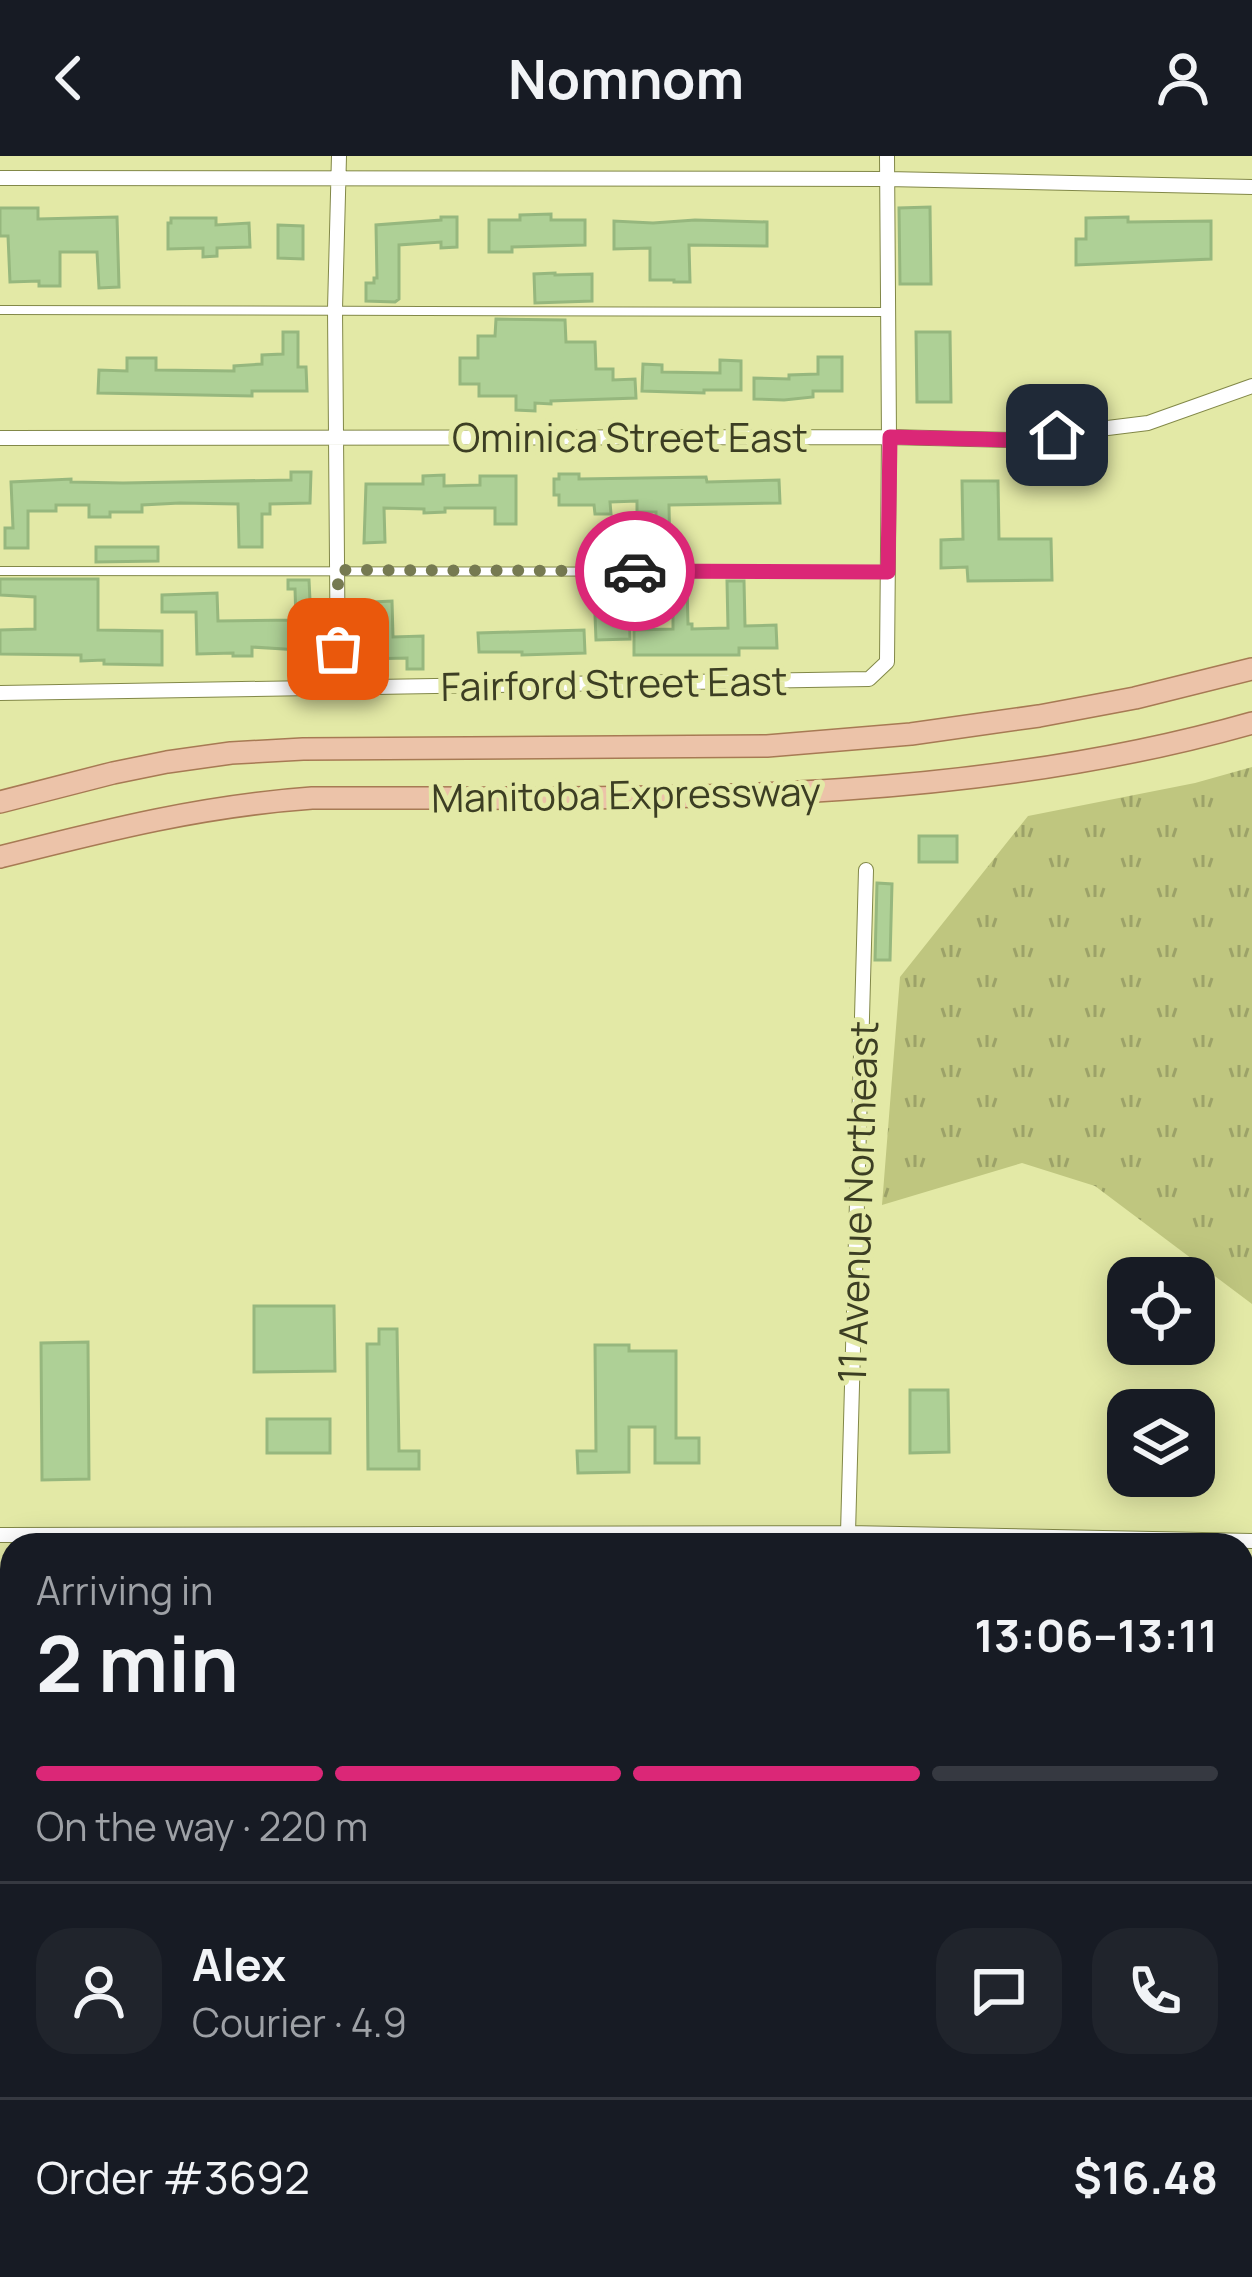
<!DOCTYPE html>
<meta charset="utf-8">
<style>
body{margin:0;font-family:Manrope,sans-serif;background:#20242c;color:#f1f3f6;height:100vh;display:flex;flex-direction:column;font-size:45px;white-space:nowrap}
*{box-sizing:border-box;margin:0}
p{font-size:39px;color:#9ea1a6}
.icon{flex:none;width:66px;height:66px;fill:none;stroke:currentColor;stroke-width:2;stroke-linecap:round;stroke-linejoin:round}
.map{position:relative;flex:1;overflow:hidden}
.side{position:absolute;left:0px;top:1377px;width:1254px;height:744px;display:flex;flex-direction:column;background:#171b24;border-radius:36px 36px 0 0;box-shadow:0 6px 30px #0003}
.side>*{flex:none}
.buttons{position:absolute;left:1107px;top:1101px;display:grid;gap:24px}
.buttons a{display:grid;place-items:center;width:108px;height:108px;border-radius:24px;background:#171b24;box-shadow:0 6px 30px #0003;font-size:60px}
.pin{position:absolute;display:grid;place-items:center;width:102px;height:102px;color:#fff;margin:-51px;border-radius:24px;box-shadow:0 6px 18px #0006}
.courier{position:absolute;display:grid;place-items:center;width:120px;height:120px;margin:-60px;border:9px solid #db2777;border-radius:50%;background:#fff;color:#222;box-shadow:0 3px 15px #0007}
.head em{font-style:normal;font-weight:700}
.head div{display:flex;flex-direction:column-reverse}
.head{display:flex;align-items:center;justify-content:space-between;height:204px;padding:0 36px}
h1{font-size:78px;font-weight:700;line-height:90px}
.bar{display:grid;grid-template-columns:repeat(4,1fr);gap:18px 12px;align-content:center;height:144px;padding:0 36px}
.bar i{height:15px;border-radius:9px;background:#363941}
.bar .on{background:#db2777}
.bar p{grid-column:span 4}
.line{display:flex;align-items:center;gap:30px;padding:0 36px;border-top:3px solid #363941}
.line div{flex:1}
.round{display:grid;place-items:center;flex:none;width:126px;height:126px;border-radius:36px;background:#20242c}
header{display:flex;justify-content:space-between;align-items:center;height:156px;padding:0 36px;background:#171b24;font-size:54px;font-weight:700}
.map>svg:first-child{display:block}
</style>
<header><svg class="icon" aria-label="back" viewBox="0 0 24 24"><path d="M15 5l-7 7 7 7"/></svg>Nomnom<svg class="icon" aria-label="person" viewBox="0 0 24 24"><circle cx="12" cy="8" r="4"/><path d="M4 21q1-7 8-7t8 7"/></svg></header>
<div class="map">
<svg width="1252" height="2121" viewBox="0 0 1252 2121">
<defs>
<pattern id="grass-tufts" width="24" height="20" patternUnits="userSpaceOnUse" patternTransform="scale(3)"><rect width="24" height="20" fill="#bfc67f"/><path d="M3 7l-1-3M5 7V3M7 7l1-3M15 17l-1-3M17 17v-4M19 17l1-3" fill="none" stroke="#9ca268"/></pattern>
<pattern id="water-waves" width="16" height="10" patternUnits="userSpaceOnUse" patternTransform="scale(3)"><rect width="16" height="10" fill="#5bb7e5"/><path d="M0 5q4-4 8 0t8 0" fill="none" stroke="#4c96b9"/></pattern>
</defs>
<rect width="100%" height="100%" fill="#e3e9a6"/>
<path fill="url(#grass-tufts)" d="M1252,611V1148L1095,1030L1022,1007L882,1049L900,821L1028,660L1195,627Z"/>
<path fill="url(#water-waves)" stroke="#5293ab" stroke-width="3" d="M1252,1653V1838L1242,1837V1658Z
M12,1928V2092L0,2093V1929Z"/>
<path fill="#aed096" stroke="#96b77e" stroke-width="3" d="M930,51L931,128H900L899,52Z
M0,52H38V63L117,61L119,131L99,132L97,96H60V130H39V125L10,126L8,80H0Z
M551,58V64H585V89L512,91V96H489V64H520V59Z
M441,61H457V91L441,92V86L399,89V143L395,146L366,145V127H374V122H377L376,69L441,64Z
M1128,61V66L1211,65V103L1076,109V83H1086V62Z
M171,62H216V69L249,67L250,91L217,92V100L203,101V92L168,93V67H171Z
M695,64L767,66V90L689,89L690,126H674V124H650V92L614,93V65L653,67Z
M278,69L303,70V103L278,102Z
M555,117V119L592,118V145L535,147L534,118Z
M496,163L565,164L566,186H595L596,213H613V224L635,223L636,242L551,245V248L535,247V255L516,254V240H479V228H460V202H478V180H495Z
M283,176H298V211H306L307,235H252V240L98,237L99,214L127,215V202H156V214L234,215V210L262,208V199L283,198Z
M916,176H950L951,246H917Z
M818,201H842V235H813V241L784,244L754,243V222L789,223V219L818,218Z
M720,204L741,205V234H704V237L642,235L643,208L662,209V216L720,217Z
M291,316H311L310,347L270,348V358H262V391H239L238,348L180,347L142,349V356H110V361H89V349H56V355H28V392H5V372H13L11,326L71,323V326L123,327L291,324Z
M559,318H579V323L706,321L707,326L779,324L780,347L669,349L670,404L632,405L631,384H656V356H637V345L610,346L611,358H595L594,349H559V339H554V323H559Z
M444,319V330L480,329V320H516V368H495V352H445V356L424,357V353L384,352L385,386L364,387L366,328H423V320Z
M962,325H998L999,383H1051L1052,424L968,425L967,411L941,412V384L963,383Z
M96,391H158V405L96,406Z
M0,423H98V474L162,475V509L104,508V504L81,505V499L0,498V474L35,473V441L0,439Z
M288,424H309L311,465H299V494L252,491V500H233V497L197,498L196,456H162V439L217,437L218,465L296,464L295,433H288Z
M727,425H744L745,470L776,469L777,492H739V499H634V474L673,473V427H687L688,468H692V473L728,472Z
M629,441L630,483L596,484L595,459L609,458L608,442Z
M392,445L393,481L423,480V513H407V502L365,503L361,476H374L373,446Z
M584,474L585,497L522,499V496H479L478,477Z
M919,680H957V706H919Z
M877,727L892,728L890,804H875Z
M254,1150H334L335,1215L254,1216Z
M379,1173H397L399,1295H419V1313H368L367,1188H379Z
M88,1186L89,1323L42,1324L41,1187Z
M595,1189H629V1195H676V1282H699V1307H655V1271H629V1316L578,1317L577,1295H596Z
M910,1234H948L949,1296L910,1297Z
M267,1263H330V1297H267Z"/>
<g fill="none" stroke-linecap="round" stroke-linejoin="round">
<defs>
<path id="lane" d="M0,154L886,156
M0,415L886,416"/>
<path id="street" d="M0,22L887,23L1252,31
M0,282L889,281L1011,284L1148,267L1252,230
M338,532L335,153L339,0
M0,537L869,523L887,506L889,281L887,0
M848,1377L866,714
M0,1379L848,1377L1252,1385
M1242,1626L1252,1621"/>
<path id="primary" d="M0,646L113,617L167,606L231,597L303,593L767,590L911,578L1039,560L1135,542L1252,513
M0,701C107,674 201,650 312,642C626,641 946,654 1252,567"/>
</defs>
<use href="#lane" stroke="#828848" stroke-width="10"/>
<use href="#street" stroke="#828848" stroke-width="16"/>
<use href="#primary" stroke="#a77a54" stroke-width="24"/>
<use href="#lane" stroke="#fff" stroke-width="8"/>
<use href="#street" stroke="#fff" stroke-width="14"/>
<use href="#primary" stroke="#ecc3a9" stroke-width="21"/>
<defs>
<path id="rail" d="M1242,2025L1252,2024
M469,2121L566,2109"/>
</defs>
<use href="#rail" stroke="#4e5031" stroke-width="9"/>
<use href="#rail" stroke="#e3e9a6" stroke-width="4.5" stroke-dasharray="14" stroke-linecap="butt"/>
</g>
<g fill="none" stroke-linecap="round" stroke-linejoin="round">
<path stroke="#767a51" stroke-width="12" stroke-dasharray="0 21.6" d="M338,493V414L635,415"/>
<path stroke="#db2777" stroke-width="15" d="M635,415L888,416L890,281L1011,284L1057,279"/>
</g>
<g text-anchor="middle" dominant-baseline="central" stroke-width="10" stroke-linejoin="round" paint-order="stroke">
<g font-size="39" fill="#3c3e23" stroke="#e3e9a6">
<text x="630" y="281">Ominica Street East</text>
<text transform="translate(614 527) rotate(-1)">Fairford Street East</text>
<text transform="translate(626 638) rotate(-1)">Manitoba Expressway</text>
<text transform="translate(857 1046) rotate(-88)">11 Avenue Northeast</text>
</g>
</g>
</svg>
<div class="buttons">
<a><svg class="icon" aria-label="locate" viewBox="0 0 24 24"><circle cx="12" cy="12" r="6"/><path d="M12 2v4M12 18v4M2 12h4M18 12h4"/></svg></a>
<a><svg class="icon" aria-label="layers" viewBox="0 0 24 24"><path d="M12 4l9 5-9 5-9-5zM3 14l9 5 9-5"/></svg></a>
</div>
<div class="pin" style="left:338px;top:493px;background:#ea580c"><svg class="icon" aria-label="bag" viewBox="0 0 24 24"><path d="M5 8h14l-1 12H6zM9 8a3 3 0 0 1 6 0"/></svg></div>
<div class="pin" style="left:1057px;top:279px;background:#1f2937"><svg class="icon" aria-label="home" viewBox="0 0 24 24"><path d="M3 11l9-7 9 7M6 9v11h12V9"/></svg></div>
<div class="courier" style="left:635px;top:415px"><svg class="icon" aria-label="car" viewBox="0 0 24 24"><path d="M5 17H2v-5l4-1 3-4h7l3 4 3 1v5h-3M9 17h6M6 11h13"/><circle cx="7" cy="17" r="2"/><circle cx="17" cy="17" r="2"/></svg></div>
<section class="side">
<div class="head"><div><h1>2 min</h1><p>Arriving in</p></div><em>13:06–13:11</em></div>
<div class="bar"><i class="on"></i><i class="on"></i><i class="on"></i><i></i><p>On the way · 220 m</p></div>
<div class="line" style="height:216px"><a class="round"><svg class="icon" aria-label="person" viewBox="0 0 24 24"><circle cx="12" cy="8" r="4"/><path d="M4 21q1-7 8-7t8 7"/></svg></a><div><b>Alex</b><p>Courier · 4.9</p></div><a class="round"><svg class="icon" aria-label="chat" viewBox="0 0 24 24"><path d="M4 5h16v11H9l-5 4z"/></svg></a><a class="round"><svg class="icon" aria-label="phone" viewBox="0 0 24 24"><path d="M5 4h4l2 5-3 2q2 4 5 5l2-3 5 2v4C11 20 4 13 5 4z"/></svg></a></div>
<div class="line" style="height:156px"><div>Order #3692</div><b>$16.48</b></div>
</section>
</div>
